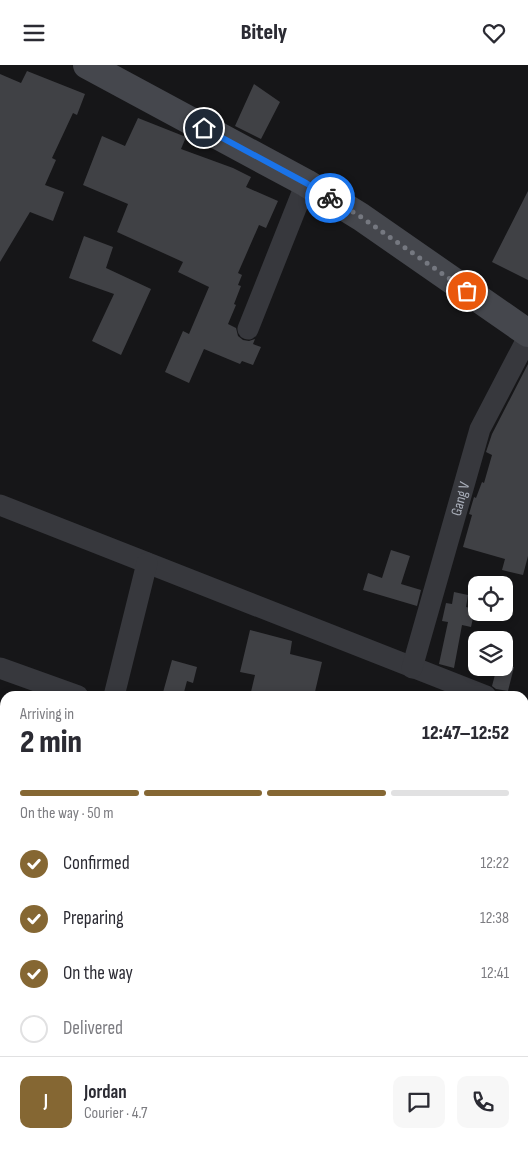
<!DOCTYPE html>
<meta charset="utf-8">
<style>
body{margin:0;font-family:"Sofia Sans Condensed",sans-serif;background:#f7f7f7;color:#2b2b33;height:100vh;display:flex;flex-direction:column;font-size:19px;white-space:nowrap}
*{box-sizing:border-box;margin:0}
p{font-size:16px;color:#7c7c81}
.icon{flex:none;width:28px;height:28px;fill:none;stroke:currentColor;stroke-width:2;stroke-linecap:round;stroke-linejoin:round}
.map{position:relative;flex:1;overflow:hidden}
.details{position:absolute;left:0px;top:626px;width:529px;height:466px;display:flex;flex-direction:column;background:#fff;border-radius:15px 15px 0 0;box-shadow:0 2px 8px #0003}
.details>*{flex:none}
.controls{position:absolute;left:468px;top:511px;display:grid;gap:10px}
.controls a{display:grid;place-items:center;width:45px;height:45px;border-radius:10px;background:#fff;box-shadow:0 2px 8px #0003;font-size:25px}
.pin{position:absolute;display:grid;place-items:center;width:42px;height:42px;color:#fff;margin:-21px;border:2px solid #fff;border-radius:50%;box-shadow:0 1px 5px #0007}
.courier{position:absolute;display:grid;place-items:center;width:50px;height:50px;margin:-25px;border:4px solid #1a73e8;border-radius:50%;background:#fff;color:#222;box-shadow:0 1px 6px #0007}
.headline em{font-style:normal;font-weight:800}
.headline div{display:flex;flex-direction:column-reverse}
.headline{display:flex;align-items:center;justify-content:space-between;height:85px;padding:0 20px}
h1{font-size:32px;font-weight:800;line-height:38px}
.bar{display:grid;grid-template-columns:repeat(4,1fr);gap:8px 5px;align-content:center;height:60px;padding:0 20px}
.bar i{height:6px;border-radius:4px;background:#e1e1e2}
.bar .active{background:#856733}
.bar p{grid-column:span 4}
.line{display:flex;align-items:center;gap:12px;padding:0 20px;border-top:1px solid #e1e1e2}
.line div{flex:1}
.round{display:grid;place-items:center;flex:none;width:52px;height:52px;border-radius:10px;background:#f7f7f7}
ol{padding:0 20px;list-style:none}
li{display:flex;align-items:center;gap:15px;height:55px}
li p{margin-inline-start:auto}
li .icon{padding:5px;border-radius:50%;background:#856733;color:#fff;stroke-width:4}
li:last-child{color:#7c7c81}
li i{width:28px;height:28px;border:2px solid #e1e1e2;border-radius:50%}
header{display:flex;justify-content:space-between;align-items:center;height:65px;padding:0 20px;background:#fff;font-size:22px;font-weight:800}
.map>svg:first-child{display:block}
</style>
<header><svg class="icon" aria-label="menu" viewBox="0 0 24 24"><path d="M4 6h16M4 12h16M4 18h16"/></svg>Bitely<svg class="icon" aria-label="heart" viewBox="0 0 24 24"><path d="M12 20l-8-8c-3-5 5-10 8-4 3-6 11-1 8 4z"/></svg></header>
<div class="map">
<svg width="528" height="1092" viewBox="0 0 528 1092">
<rect width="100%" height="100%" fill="#161618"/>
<path fill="#404145" d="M27,6L85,29L77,50L73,48L52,93L56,95L45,120L64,127L53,156L30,147L0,197V9L21,18Z
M254,19L280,37L261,74L235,61Z
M138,53L186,72L181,84L233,103L251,112L246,122L278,136L266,163L259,160L238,208L242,210L238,220L241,221L234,239L236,240L228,259L236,263L238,271L243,275L249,276L255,274L253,279L261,282L253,300L242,296L240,299L204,284L189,318L165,307L183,266L189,269L209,222L178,207L183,197L117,167L128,139L83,120L102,71L125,81Z
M528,126V215L492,197Z
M84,171L113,182L106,203L151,224L121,290L92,276L114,229L69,213Z
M528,299V491L523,510L502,505L505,494L463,482L472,450L469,449L474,432L476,433L482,417L484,418L492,390L486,387L492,369Z
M391,485L410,491L401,519L421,525L417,541L363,525L368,508L382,513Z
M454,527L468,530L466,542L475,544L471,562L462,560L454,603L439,599L448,557L442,556L446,538L452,539Z
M250,565L292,576L290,589L322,597L314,631H250L255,610L240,607Z
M172,595L197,602L193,618L187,616L183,631H162Z
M497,602H514L508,626L496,624L492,621Z"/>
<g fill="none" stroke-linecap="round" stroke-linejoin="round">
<g stroke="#37383d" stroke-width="21">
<path d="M248,264L306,118"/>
<path d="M0,440L486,631"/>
<path d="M0,603L78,631"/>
<path id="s1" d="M412,603L480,364L528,272"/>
<path d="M114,631L147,498"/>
<path d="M524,646L528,647"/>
<path d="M0,740L5,742"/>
<path d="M524,784L528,785"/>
<path d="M524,926L528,927"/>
<path d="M0,1012L5,1014"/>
<path d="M524,1045L528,1047"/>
<path d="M227,1092L228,1088"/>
<path d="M447,1092L448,1088"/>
</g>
<path stroke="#45474d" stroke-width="28" d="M87,0L306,118L361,152L528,268"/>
</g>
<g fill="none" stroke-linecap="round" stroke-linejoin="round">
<path stroke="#757880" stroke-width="5" stroke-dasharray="0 9" d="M330,133L361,152L467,226"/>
<path stroke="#1a73e8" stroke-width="6" d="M204,63L306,118L330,133"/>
</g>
<g text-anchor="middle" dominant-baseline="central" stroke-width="4.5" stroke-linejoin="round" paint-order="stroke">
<g font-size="15" fill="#a8adb8" stroke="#111113">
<text stroke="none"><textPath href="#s1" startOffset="176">Gang V</textPath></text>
</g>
</g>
</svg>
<div class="controls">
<a><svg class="icon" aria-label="locate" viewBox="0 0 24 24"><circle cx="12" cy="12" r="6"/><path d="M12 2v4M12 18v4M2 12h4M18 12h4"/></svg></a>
<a><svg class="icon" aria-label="layers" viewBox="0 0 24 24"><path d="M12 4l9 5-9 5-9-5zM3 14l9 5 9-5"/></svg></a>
</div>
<div class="pin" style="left:467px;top:226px;background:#ea580c"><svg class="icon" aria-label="bag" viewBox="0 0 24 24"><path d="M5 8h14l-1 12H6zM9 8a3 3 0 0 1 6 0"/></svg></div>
<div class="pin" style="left:204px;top:63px;background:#1f2937"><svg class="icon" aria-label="home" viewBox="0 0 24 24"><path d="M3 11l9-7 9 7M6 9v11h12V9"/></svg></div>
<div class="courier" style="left:330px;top:133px"><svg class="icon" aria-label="bike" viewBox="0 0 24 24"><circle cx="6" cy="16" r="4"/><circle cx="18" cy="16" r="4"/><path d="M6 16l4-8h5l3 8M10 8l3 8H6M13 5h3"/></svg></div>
<section class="details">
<div class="headline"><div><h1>2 min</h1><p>Arriving in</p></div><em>12:47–12:52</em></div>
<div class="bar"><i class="active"></i><i class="active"></i><i class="active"></i><i></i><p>On the way · 50 m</p></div>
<ol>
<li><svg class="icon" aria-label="check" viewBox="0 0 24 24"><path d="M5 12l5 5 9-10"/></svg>Confirmed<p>12:22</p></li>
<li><svg class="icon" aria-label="check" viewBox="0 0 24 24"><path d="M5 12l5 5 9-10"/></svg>Preparing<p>12:38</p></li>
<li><svg class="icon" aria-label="check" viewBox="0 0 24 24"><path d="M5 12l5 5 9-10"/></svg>On the way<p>12:41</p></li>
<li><i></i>Delivered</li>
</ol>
<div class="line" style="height:90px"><b class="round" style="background:#856733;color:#fff">J</b><div><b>Jordan</b><p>Courier · 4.7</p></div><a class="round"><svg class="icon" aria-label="chat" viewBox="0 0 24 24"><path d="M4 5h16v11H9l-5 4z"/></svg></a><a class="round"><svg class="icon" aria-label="phone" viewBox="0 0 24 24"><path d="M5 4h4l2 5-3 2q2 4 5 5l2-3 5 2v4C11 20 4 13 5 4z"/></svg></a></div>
</section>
</div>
